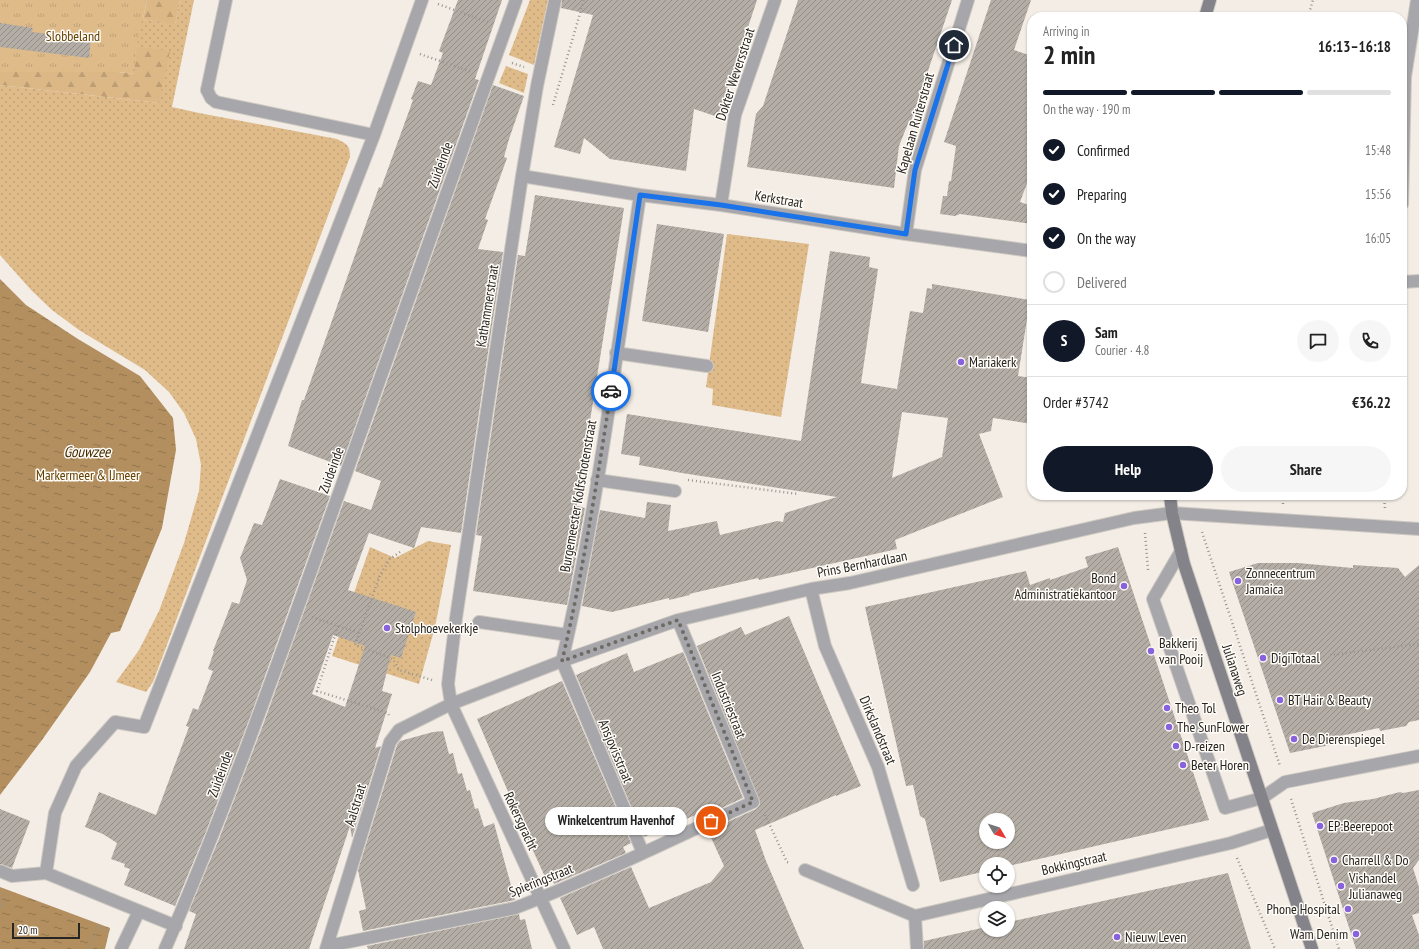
<!DOCTYPE html>
<meta charset="utf-8">
<style>
body{margin:0;font-family:"PT Sans Narrow",sans-serif;background:#f6f6f6;color:#222;height:100vh;display:flex;flex-direction:column;font-size:15px;white-space:nowrap}
*{box-sizing:border-box;margin:0}
p{font-size:13px;color:#767676}
.icon{flex:none;width:22px;height:22px;fill:none;stroke:currentColor;stroke-width:2;stroke-linecap:round;stroke-linejoin:round}
.map{position:relative;flex:1;overflow:hidden}
.sheet{position:absolute;left:1027px;top:12px;width:380px;height:488px;display:flex;flex-direction:column;background:#fff;border-radius:16px;box-shadow:0 1px 3px #0004}
.sheet>*{flex:none}
.needle{width:26px;rotate:129deg}
.controls{position:absolute;left:979px;top:813px;display:grid;gap:8px}
.controls a{display:grid;place-items:center;width:36px;height:36px;border-radius:50%;background:#fff;box-shadow:0 1px 3px #0004;font-size:20px}
.scale{position:absolute;left:12px;bottom:10px;width:68px;box-sizing:border-box;padding-left:4px;border:2px solid #272522;border-top:0;font-size:11px;line-height:14px;white-space:nowrap;color:#272522;-webkit-text-stroke:3px #fffbf6;paint-order:stroke}
.pin{position:absolute;display:grid;place-items:center;width:34px;height:34px;color:#fff;margin:-17px;border:2px solid #fff;border-radius:50%;box-shadow:0 1px 4px #0007}
.courier{position:absolute;display:grid;place-items:center;width:40px;height:40px;margin:-20px;border:3px solid #1a73e8;border-radius:50%;background:#fff;color:#222;box-shadow:0 1px 5px #0007}
.bubble{position:absolute;height:28px;border-radius:14px;background:#fff;box-shadow:0 1px 3px #0004;font-size:13px;font-weight:600;line-height:28px;text-align:center}
.headline em{font-style:normal;font-weight:600}
.headline div{display:flex;flex-direction:column-reverse}
.headline{display:flex;align-items:center;justify-content:space-between;height:68px;padding:0 16px}
h1{font-size:26px;font-weight:600;line-height:30px}
.bar{display:grid;grid-template-columns:repeat(4,1fr);gap:6px 4px;align-content:center;height:48px;padding:0 16px}
.bar i{height:5px;border-radius:3px;background:#e0e0e0}
.bar .current{background:#111827}
.bar p{grid-column:span 4}
.line{display:flex;align-items:center;gap:10px;padding:0 16px;border-top:1px solid #e0e0e0}
.line div{flex:1}
.round{display:grid;place-items:center;flex:none;width:42px;height:42px;border-radius:21px;background:#f6f6f6}
ol{padding:0 16px;list-style:none}
li{display:flex;align-items:center;gap:12px;height:44px}
li p{margin-inline-start:auto}
li .icon{padding:4px;border-radius:50%;background:#111827;color:#fff;stroke-width:4}
li:last-child{color:#767676}
li i{width:22px;height:22px;border:2px solid #e0e0e0;border-radius:50%}
.cta{display:flex;gap:8px;margin-top:auto;padding:8px 16px}
.cta a{flex:1;height:46px;border-radius:24px;background:#111827;color:#fff;font-size:16px;font-weight:600;line-height:46px;text-align:center}
.cta a+a{background:#f6f6f6;color:#222}
.map>svg:first-child{display:block}
</style>
<div class="map">
<svg width="1419" height="949" viewBox="0 0 1419 949">
<defs>
<pattern id="grass-dots" width="8" height="8" patternUnits="userSpaceOnUse"><rect width="8" height="8" fill="#dfbb8a"/><path d="M2 2h.1M6 6h.1" fill="none" stroke="#bfa177" stroke-width="1.8" stroke-linecap="round"/></pattern>
<pattern id="forest-firs" width="22" height="20" patternUnits="userSpaceOnUse"><rect width="22" height="20" fill="#ddb887"/><path d="M5 1l3.5 6h-7zM16 11l3.5 6h-7z" fill="#be9e74"/></pattern>
<pattern id="park-tufts" width="24" height="20" patternUnits="userSpaceOnUse"><rect width="24" height="20" fill="#dfbb8a"/><path d="M3 7l-1-3M5 7V3M7 7l1-3M15 17l-1-3M17 17v-4M19 17l1-3" fill="none" stroke="#bfa177"/></pattern>
<pattern id="water-ripples" width="26" height="14" patternUnits="userSpaceOnUse"><rect width="26" height="14" fill="#b38f5f"/><path d="M2 4q2-2 4 0t4 0M15 11q2-2 4 0t4 0" fill="none" stroke="#92754e"/></pattern>
<pattern id="building-hatch" width="6" height="6" patternUnits="userSpaceOnUse"><rect width="6" height="6" fill="#b3ada5"/><path d="M-1 1l2-2M0 6l6-6M5 7l2-2" fill="none" stroke="#928d86"/></pattern>
</defs>
<rect width="100%" height="100%" fill="#f3ede5"/>
<path fill="url(#grass-dots)" d="M0,0H147L143,19L175,24L180,0H194L172,107L199,113L337,139C347,144 350,145 350,157L153,682L146,692L116,682L139,650L159,611L184,543L199,491L201,465L196,439L184,413L169,392L145,370L79,330L52,310L32,291L0,255V85L159,103L134,74L0,57Z
M530,0H548L534,65L509,55Z
M506,66L528,74L524,93L499,83Z
M727,234L809,244L781,417L712,405L713,389L706,387Z
M428,541L451,545L435,627L419,684L332,656L370,547L395,558Z"/>
<path fill="url(#forest-firs)" d="M147,0H180L175,25L143,19Z
M137,47L170,51L159,103L0,85V57L134,74Z"/>
<path fill="url(#park-tufts)" d="M0,0H146L132,72H0Z"/>
<path fill="url(#water-ripples)" d="M0,279L26,305L78,339L140,376L173,418L176,450L162,528L120,631L111,633L90,672L42,740L0,795Z
M0,887L110,928L105,949H0Z"/>
<path fill="url(#building-hatch)" fill-rule="evenodd" d="M458,0H502L475,79L479,80L341,466L288,446L302,400H304L379,187L381,188L413,100L411,99L418,81L431,85L443,53L439,51Z
M562,0H757L718,117L694,109L686,171L610,159L584,138L580,154L554,147L593,15L561,8Z
M798,0H952L911,121H909L899,146L894,188L747,167L756,114L763,106Z
M991,0H1031L1014,50L1032,56V170L1020,202L1032,206V224L960,214L955,216L940,214L943,196H947L949,181H951L956,146L944,142Z
M0,23L33,28L32,32L91,39L89,58L0,47Z
M493,85L524,96L509,139L504,157L507,158L485,219L488,220L478,249L503,252L461,533L421,527L414,548L369,533L348,590L416,612L401,658L391,655L382,691L392,694L375,748L381,746L352,838L350,826L309,949H184L196,914L189,911L219,839L263,725L344,501L371,510L381,481L355,471ZM333,635L365,646L345,707L312,694Z
M535,195L624,208L577,502V506L585,508L567,605L473,591L482,536L476,535L518,255L525,256Z
M657,224L724,234L708,332L642,321Z
M830,251L870,257L869,267L878,269L861,383L897,389L910,311L923,313L927,288L932,289V284L1030,300L1018,376L1032,378V424L993,418L991,431L979,434L1003,497L895,540L897,549L759,580L758,578L689,594L690,595L669,600V598L612,612L582,606L600,510L645,518L647,502L671,505L668,531L717,521L720,535L777,521L783,522L785,513L837,497L682,473L639,465L640,457L621,454L627,414L801,441ZM902,412L948,418L942,457L892,478Z
M280,479L330,496L249,720L205,834L175,906L124,885L130,869L124,867L125,864L111,859L117,843L103,834L85,827L99,792L156,815L189,727L186,726L193,708L198,710L213,671L208,669L214,651H213L232,602L239,604L247,580L240,558L254,523L262,525Z
M1118,547L1209,820L1008,866V864H986V871L940,882L925,819L920,816L913,785L906,786L865,607L1026,571L1030,585L1050,578V580L1088,567L1085,557ZM986,820H1008V842H986Z
M1258,563H1298L1353,568V565L1398,568L1405,577L1419,565V720L1409,722L1406,726L1380,731L1379,728L1335,737L1330,745L1290,753L1229,572Z
M789,616L861,786L836,796V795L755,830L766,861L804,949H603L594,927L577,935L560,898L631,867L649,908L711,882L724,866L708,831L756,809L759,806L760,803L697,646L741,627L745,635Z
M683,652L743,798L702,817L700,813L644,837L576,675L627,653L634,672Z
M562,681L631,843L623,847L626,853L554,884L552,879L547,881L517,816L518,815L477,719Z
M443,731L449,754L453,753L458,774L462,773L467,791L470,790L475,809L478,808L484,827L494,823L515,900L363,931L359,911L366,909L358,870L397,745L400,741L433,732Z
M1419,790V860L1413,868L1419,887V913L1412,915L1419,935V949H1356L1312,813L1344,803L1373,799L1400,792L1403,793Z
M0,809L30,821L12,868L0,864Z
M1228,873L1251,949H924V941L986,927V930H1008V923L1009,922Z
M519,914L520,920L525,919L532,949H368L367,946Z"/>
<g fill="none" stroke-linecap="round" stroke-linejoin="round">
<defs>
<path id="lane" d="M207,90L211,98L216,102L374,135
M1402,282L1419,281
M616,353L707,366
M597,480L675,491
M1181,551L1153,599L1225,808L1262,798
M805,870L915,916
M0,871L12,876L46,873L176,926
M46,873L55,813L76,766L115,722L144,727L374,135L422,0
M121,949L139,911"/>
<path id="street" d="M555,0L537,86L522,176L456,618L448,684L451,704L564,949
M207,90L226,0
M522,176L640,195L721,205L906,234L1032,251
M1402,204L1405,77L1417,0
M721,205L735,115L775,0
M906,234L915,170L968,0
M811,589L825,646L878,767L913,885
M479,622L568,635
M562,661C598,508 617,350 640,195
M562,661L643,853
M1262,798L1285,782L1419,756
M327,946L353,941L515,908C596,877 674,838 753,802L678,620
M165,949C230,800 284,646 339,493C398,328 457,164 516,0
M326,949L390,742L399,730L451,704L562,661L678,620L811,589L850,583L1134,518L1172,513L1419,529
M917,949L915,916L1231,843L1272,830"/>
<path id="secondary" d="M1205,17L1210,0
M1170,495L1172,513L1184,564L1312,949"/>
</defs>
<use href="#lane" stroke="#cec9c2" stroke-width="14"/>
<use href="#street" stroke="#cec9c2" stroke-width="14"/>
<use href="#secondary" stroke="#cec9c2" stroke-width="14"/>
<path stroke="#98938e" stroke-width="2.5" stroke-dasharray="1 3" stroke-linecap="butt" d="M438,4L490,23
M1308,17L1313,0
M420,54L472,72
M512,63L524,67
M553,105L584,0
M688,480L799,494
M1283,495V504
M1384,495L1385,509
M1202,532L1280,766
M1145,533L1148,570
M400,552L390,559L380,575L355,645L393,659L399,670L432,680
M312,617L359,633
M338,626L317,691L388,713L389,715
M1330,655L1419,644
M1291,799L1339,949
M765,815L787,862L790,863
M1237,858L1275,949
M0,909L6,892
M89,949L98,926L110,931"/>
<use href="#lane" stroke="#a7a6aa" stroke-width="12"/>
<use href="#street" stroke="#a7a6aa" stroke-width="12"/>
<use href="#secondary" stroke="#848389" stroke-width="12"/>
</g>
<g fill="none" stroke-linecap="round" stroke-linejoin="round">
<path stroke="#6e6b66" stroke-width="4" stroke-dasharray="0 7.2" d="M611,391C597,481 583,572 562,661L678,620L753,802L711,821"/>
<path stroke="#1a73e8" stroke-width="5" d="M611,391L640,195L721,205L906,234L915,170L954,45"/>
</g>
<g fill="#8862dc" stroke="#fffbf6" stroke-width="1.5">
<circle cx="961" cy="362" r="4"/>
<circle cx="1238" cy="581" r="4"/>
<circle cx="1124" cy="586" r="4"/>
<circle cx="387" cy="628" r="4"/>
<circle cx="1151" cy="651" r="4"/>
<circle cx="1263" cy="658" r="4"/>
<circle cx="1280" cy="700" r="4"/>
<circle cx="1167" cy="708" r="4"/>
<circle cx="1169" cy="727" r="4"/>
<circle cx="1294" cy="739" r="4"/>
<circle cx="1176" cy="746" r="4"/>
<circle cx="1183" cy="765" r="4"/>
<circle cx="1320" cy="826" r="4"/>
<circle cx="1334" cy="860" r="4"/>
<circle cx="1341" cy="886" r="4"/>
<circle cx="1348" cy="909" r="4"/>
<circle cx="1356" cy="934" r="4"/>
<circle cx="1117" cy="937" r="4"/>
</g>
<g text-anchor="middle" dominant-baseline="central" stroke-width="3" stroke-linejoin="round" paint-order="stroke">
<g font-size="14" fill="#634000" stroke="#fffbf6">
<text x="73" y="36">Slobbeland</text>
<text x="88" y="475">Markermeer &amp; IJmeer</text>
</g>
<g font-size="14" fill="#272522" stroke="#fffbf6">
<text transform="translate(735 74) rotate(-72)">Dokter Weversstraat</text>
<text transform="translate(915 123) rotate(-74)">Kapelaan Ruiterstraat</text>
<text transform="translate(440 165) rotate(-70)">Zuideinde</text>
<text transform="translate(779 199) rotate(9)">Kerkstraat</text>
<text transform="translate(487 306) rotate(-81)">Kathammerstraat</text>
<text transform="translate(331 470) rotate(-70)">Zuideinde</text>
<text transform="translate(578 496) rotate(-80)">Burgemeester Kolfschotenstraat</text>
<text transform="translate(862 564) rotate(-11)">Prins Bernhardlaan</text>
<text transform="translate(1235 670) rotate(72)">Julianaweg</text>
<text transform="translate(729 705) rotate(68)">Industriestraat</text>
<text transform="translate(878 730) rotate(67)">Dirkslandstraat</text>
<text transform="translate(616 751) rotate(67)">Ansjovisstraat</text>
<text transform="translate(220 774) rotate(-70)">Zuideinde</text>
<text transform="translate(355 805) rotate(-73)">Aalstraat</text>
<text transform="translate(521 821) rotate(65)">Rokersgracht</text>
<text transform="translate(1074 863) rotate(-13)">Bokkingstraat</text>
<text transform="translate(541 880) rotate(-22)">Spieringstraat</text>
</g>
<g font-size="14" fill="#272522" stroke="#fffbf6" text-anchor="start">
<text x="969" y="362">Mariakerk</text>
<text x="1246" y="573">Zonnecentrum<tspan x="1246" dy="16">Jamaica</tspan></text>
<text x="1116" y="578" text-anchor="end">Bond<tspan x="1116" dy="16">Administratiekantoor</tspan></text>
<text x="395" y="628">Stolphoevekerkje</text>
<text x="1159" y="643">Bakkerij<tspan x="1159" dy="16">van Pooij</tspan></text>
<text x="1271" y="658">DigiTotaal</text>
<text x="1288" y="700">BT Hair &amp; Beauty</text>
<text x="1175" y="708">Theo Tol</text>
<text x="1177" y="727">The SunFlower</text>
<text x="1302" y="739">De Dierenspiegel</text>
<text x="1184" y="746">D-reizen</text>
<text x="1191" y="765">Beter Horen</text>
<text x="1328" y="826">EP:Beerepoot</text>
<text x="1342" y="860">Charrell &amp; Do</text>
<text x="1349" y="878">Vishandel<tspan x="1349" dy="16">Julianaweg</tspan></text>
<text x="1340" y="909" text-anchor="end">Phone Hospital</text>
<text x="1348" y="934" text-anchor="end">Wam Denim</text>
<text x="1125" y="937">Nieuw Leven</text>
</g>
<g font-size="15" font-style="italic" fill="#432b01" stroke="#fffbf6">
<text x="87" y="451">Gouwzee</text>
</g>
</g>
</svg>
<div class="controls">
<a><svg class="needle" viewBox="-14 -14 28 28"><path d="M0-13l5 13h-10z" fill="#e53935"/><path d="M0 13l5-13h-10z" fill="#767676"/></svg></a>
<a><svg class="icon" aria-label="locate" viewBox="0 0 24 24"><circle cx="12" cy="12" r="6"/><path d="M12 2v4M12 18v4M2 12h4M18 12h4"/></svg></a>
<a><svg class="icon" aria-label="layers" viewBox="0 0 24 24"><path d="M12 4l9 5-9 5-9-5zM3 14l9 5 9-5"/></svg></a>
</div>
<div class="scale">20 m</div>
<div class="pin" style="left:711px;top:821px;background:#ea580c"><svg class="icon" aria-label="bag" viewBox="0 0 24 24"><path d="M5 8h14l-1 12H6zM9 8a3 3 0 0 1 6 0"/></svg></div>
<div class="pin" style="left:954px;top:45px;background:#1f2937"><svg class="icon" aria-label="home" viewBox="0 0 24 24"><path d="M3 11l9-7 9 7M6 9v11h12V9"/></svg></div>
<div class="courier" style="left:611px;top:391px"><svg class="icon" aria-label="car" viewBox="0 0 24 24"><path d="M5 17H2v-5l4-1 3-4h7l3 4 3 1v5h-3M9 17h6M6 11h13"/><circle cx="7" cy="17" r="2"/><circle cx="17" cy="17" r="2"/></svg></div>
<div class="bubble" style="left:545px;top:807px;width:142px">Winkelcentrum Havenhof</div>
<section class="sheet">
<div class="headline"><div><h1>2 min</h1><p>Arriving in</p></div><em>16:13–16:18</em></div>
<div class="bar"><i class="current"></i><i class="current"></i><i class="current"></i><i></i><p>On the way · 190 m</p></div>
<ol>
<li><svg class="icon" aria-label="check" viewBox="0 0 24 24"><path d="M5 12l5 5 9-10"/></svg>Confirmed<p>15:48</p></li>
<li><svg class="icon" aria-label="check" viewBox="0 0 24 24"><path d="M5 12l5 5 9-10"/></svg>Preparing<p>15:56</p></li>
<li><svg class="icon" aria-label="check" viewBox="0 0 24 24"><path d="M5 12l5 5 9-10"/></svg>On the way<p>16:05</p></li>
<li><i></i>Delivered</li>
</ol>
<div class="line" style="height:72px"><b class="round" style="background:#111827;color:#fff">S</b><div><b>Sam</b><p>Courier · 4.8</p></div><a class="round"><svg class="icon" aria-label="chat" viewBox="0 0 24 24"><path d="M4 5h16v11H9l-5 4z"/></svg></a><a class="round"><svg class="icon" aria-label="phone" viewBox="0 0 24 24"><path d="M5 4h4l2 5-3 2q2 4 5 5l2-3 5 2v4C11 20 4 13 5 4z"/></svg></a></div>
<div class="line" style="height:52px"><div>Order #3742</div><b>€36.22</b></div>
<div class="cta"><a>Help</a><a>Share</a></div>
</section>
</div>
